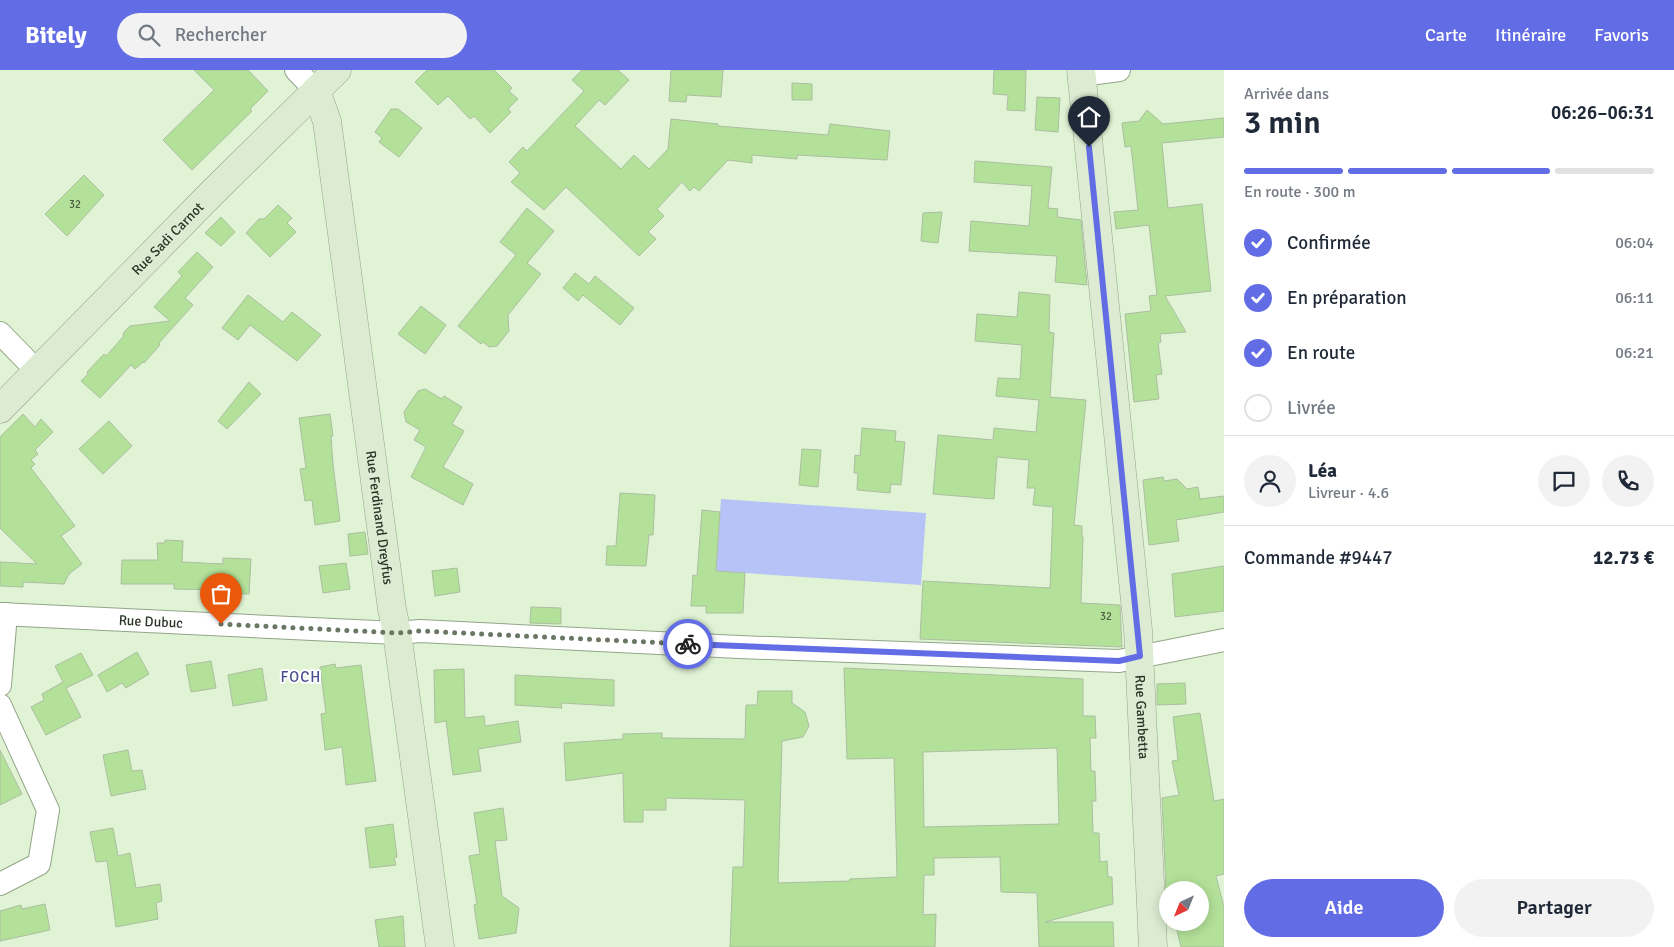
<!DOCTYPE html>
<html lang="fr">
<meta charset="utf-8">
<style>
body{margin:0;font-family:Signika,sans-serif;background:#f2f2f3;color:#1f2937;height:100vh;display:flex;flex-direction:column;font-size:19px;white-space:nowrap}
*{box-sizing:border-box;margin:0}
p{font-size:16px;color:#747a83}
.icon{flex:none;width:28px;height:28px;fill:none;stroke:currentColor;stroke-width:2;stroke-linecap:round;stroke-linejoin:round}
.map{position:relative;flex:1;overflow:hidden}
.panel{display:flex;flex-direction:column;background:#fff;width:450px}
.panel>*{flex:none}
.needle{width:32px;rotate:223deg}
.tools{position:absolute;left:1159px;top:811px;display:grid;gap:10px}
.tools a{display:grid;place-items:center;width:50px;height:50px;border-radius:50%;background:#fff;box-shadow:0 2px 12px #0003;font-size:25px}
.pin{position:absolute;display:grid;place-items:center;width:42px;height:42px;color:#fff;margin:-51px -21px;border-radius:50% 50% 50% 0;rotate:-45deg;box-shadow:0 0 5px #0007}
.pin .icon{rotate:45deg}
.courier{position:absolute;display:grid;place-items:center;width:50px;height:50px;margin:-25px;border:4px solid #626de5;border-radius:50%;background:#fff;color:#222;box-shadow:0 1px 6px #0007}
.overview em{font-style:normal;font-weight:600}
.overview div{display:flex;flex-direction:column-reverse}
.overview{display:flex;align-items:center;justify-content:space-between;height:85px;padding:0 20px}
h1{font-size:32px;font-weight:600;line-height:38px}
.bar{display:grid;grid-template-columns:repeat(4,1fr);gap:8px 5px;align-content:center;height:60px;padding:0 20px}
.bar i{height:6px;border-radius:4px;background:#e0e1e3}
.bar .active{background:#626de5}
.bar p{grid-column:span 4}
.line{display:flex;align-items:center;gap:12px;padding:0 20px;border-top:1px solid #e0e1e3}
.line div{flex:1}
.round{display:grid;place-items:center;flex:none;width:52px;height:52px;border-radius:26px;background:#f2f2f3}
ol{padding:0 20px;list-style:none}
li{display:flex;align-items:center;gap:15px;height:55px}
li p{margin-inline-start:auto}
li .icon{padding:5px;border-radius:50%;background:#626de5;color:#fff;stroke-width:4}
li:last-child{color:#747a83}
li i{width:28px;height:28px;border:2px solid #e0e1e3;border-radius:50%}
.primary-button{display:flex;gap:10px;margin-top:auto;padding:10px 20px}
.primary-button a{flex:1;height:58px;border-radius:30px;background:#626de5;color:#fff;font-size:20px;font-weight:600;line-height:58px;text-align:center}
.primary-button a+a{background:#f2f2f3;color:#1f2937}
header{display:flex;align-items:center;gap:30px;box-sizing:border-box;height:70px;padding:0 25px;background:#626de5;color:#fff}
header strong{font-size:24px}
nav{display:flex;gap:28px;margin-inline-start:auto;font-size:18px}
.search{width:350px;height:45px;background:#f2f2f3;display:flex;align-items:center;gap:12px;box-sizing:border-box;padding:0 18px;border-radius:28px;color:#747a83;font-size:19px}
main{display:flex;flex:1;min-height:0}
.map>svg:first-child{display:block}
</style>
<header>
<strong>Bitely</strong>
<div class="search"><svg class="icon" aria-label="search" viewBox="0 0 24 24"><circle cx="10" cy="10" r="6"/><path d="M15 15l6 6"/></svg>Rechercher</div>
<nav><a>Carte</a><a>Itinéraire</a><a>Favoris</a></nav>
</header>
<main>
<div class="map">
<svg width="1224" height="877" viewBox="0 0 1224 877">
<rect width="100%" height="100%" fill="#e0f4d5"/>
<path fill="#b7c2f6" d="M721,429L926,443L921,515L716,501Z"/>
<path fill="#b3e199" stroke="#abbea1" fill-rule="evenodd" d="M194,0H248L268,21L250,39L252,41L192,100L163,70L214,20Z
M427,0H494L512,18L509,21L518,29L508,39L511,42L490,63L474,46L470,49L448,26L438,35L415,12Z
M582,0H618L629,10L605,35L599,30L575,56L621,99L634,85L649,99L668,79L671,49L718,54V56L828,65L830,54L890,61L887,90L797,85V89L752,85V93L728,90L699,121L694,117L690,121L682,112L657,139L664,146L648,162L656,169L639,186L566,117L544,140L511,112L520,103L509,92L523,77L527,81L584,21L572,10Z
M671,0H723L721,27L687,25L686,32L669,31Z
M994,0H1026L1025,41L1007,40L1008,25L993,24Z
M792,13L812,14V30H792Z
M1037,27L1060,28L1058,62L1035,60Z
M391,39H398L422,58L399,87L379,72L382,68L375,62Z
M1147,40L1163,54L1224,48V67L1162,73L1168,138L1202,134L1211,221L1165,226L1186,262L1160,264L1161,272L1158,273L1162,304L1156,305L1159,329L1134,332L1125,244L1151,241L1149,226L1157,225L1149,155L1116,159L1114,142L1138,140L1131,76L1125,77L1122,53L1139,51Z
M975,91L1052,97L1048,138L1058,139L1057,147L1081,150L1087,215L1055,212L1057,186L969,181L971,151L1029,156L1032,116L974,112Z
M84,105L104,125L67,166L45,144Z
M278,135L292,148L287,153L296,162L270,187L246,163L259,149H264Z
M527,138L554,161L527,193L541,204L508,245L509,261L497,276L489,277L483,272L481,274L458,256L516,185L500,172Z
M942,142L938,173L921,171L923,143Z
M221,147L235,162L221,176L205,163Z
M197,182L213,197L185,228L193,235L159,273L160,275L144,293L143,292L135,299L131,295L100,328L81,311L88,304L87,302L104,284L106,286L123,267L124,262L130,256L170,251L154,237L182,206L178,202Z
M575,203L589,214L595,206L634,238L620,255L583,225L578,231L563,218Z
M1019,222L1050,225L1049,262L1054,263L1050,327L1086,330L1074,455L1082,456V467H1083L1081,533L1120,535L1122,577L920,569L923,511L1050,518L1053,437L1033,435L1035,418H1027L1029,390L997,387L994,429L933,424L938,365L993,370L994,358L1036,362L1039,330L996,326L998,308L1020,309L1022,275L975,271L977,244L1017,247Z
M248,225L283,252L292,242L321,265L297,291L250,255L238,270L222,258Z
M421,236L446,255L425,284L398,264Z
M249,312L261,324L227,359L218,351Z
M425,319L442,329L444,326L462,337L452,354L464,361L443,397L473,414L463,435L411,407L426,377L414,370L420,360L406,352L404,342L418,321Z
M23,344L35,357L41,349L53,362L35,380L38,384L31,390L35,394L31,398L75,456L61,466L82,494L69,504L64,514L23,512V517L0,516V492L37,494L0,458V367Z
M330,344L333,366H331L333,394L340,451L315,455L312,430L305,431L300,399L306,398L299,348Z
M109,351L132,376L103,404L79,379Z
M862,358L896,361L895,371L905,372L901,415L891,414L890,423L857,420L858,403H854L855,385L860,386Z
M802,379L821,380L818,417L799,415Z
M1163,407L1164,411L1177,409L1187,419L1198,417L1200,429L1224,426V442L1176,450L1179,471L1149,475L1143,410Z
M620,423L655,425L653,465H649L646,496L606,495L607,476H616Z
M702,440L720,442L716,501L745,503L743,543H706V536H691L693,505L697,506Z
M365,462L368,484L350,486L348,464Z
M165,470L183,471L182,492L223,494V488L251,489L249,524L222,523L221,520L174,519V514H121L122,490H158L157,473H165Z
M346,493L350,519L323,523L319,496Z
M1224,496V541L1175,547L1172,504Z
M457,498L460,522L435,526L432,501Z
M531,537L561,538V554L530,553Z
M137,582L149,604L126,618L122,613L107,622L98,605Z
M81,583L93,605L66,618L81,647L46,665L31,637L44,630L42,624L63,612L55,596Z
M211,591L216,618L191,622L186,595Z
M335,594L336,598L361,595L376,711L346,715L342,677L325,680L321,644L326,643L320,597Z
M262,598L267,630L233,636L228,605Z
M844,598L1083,609V646H1095L1096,668H1090L1091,701H1095L1096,731H1092L1093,763H1099L1100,792L1107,791L1108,807H1112L1113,834L1045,852H1113L1114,877H1039L1037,823L1001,822L1000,787L934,788V805H924L923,845L936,844L935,877H730L733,797H743L745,730L666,728V740H643V752H624L623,703L566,711L564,673L623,669V664L662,663V668L745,669L746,635H757L758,621H792V633L805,642L809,656L803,667L782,671L778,813L849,811L850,809L897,807L894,688L847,689ZM1057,678L1059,754L924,757L923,682Z
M464,599L465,648L484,646L485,656L518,651L521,672L478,679L481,701L453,705L446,651L435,653L434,600Z
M515,605L614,610V636L561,633L562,638L515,635Z
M1185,613L1186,634L1157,635V614Z
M1200,643L1214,731L1224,729V804L1216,806L1224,837V877H1181L1175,852H1200V820H1166L1162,728L1179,725L1172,691L1178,690L1173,647Z
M0,680L22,724L0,735Z
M128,680L132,701L142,700L146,719L111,726L103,685Z
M503,738L507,770L495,771L502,826L519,838L516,863L479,869L474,835L477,834L469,786L480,784L474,743Z
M393,754L397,787L394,788L396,795L370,798L365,758Z
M113,758L118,786L130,783L136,818L160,814L162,831L156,833L158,849L116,857L107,791L96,792L90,762Z
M45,834L50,860L0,871V841L21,835L22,839Z
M403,846L405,877H379L375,850Z"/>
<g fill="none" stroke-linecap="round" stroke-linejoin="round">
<defs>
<g id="street">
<path d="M296,0L316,21"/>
<path d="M1082,5L1119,0"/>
<path d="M0,263L37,301"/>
<path id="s1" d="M0,544L397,563L420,561L739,577L1119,591L1224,570"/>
<path d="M0,615L6,544"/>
<path d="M0,635L48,740L39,794L0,814"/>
</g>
<g id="secondary">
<path id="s2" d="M1081,0L1138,560L1153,877"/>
<path id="s3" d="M316,21L327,51L392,539L397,563L440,877"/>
<path id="s4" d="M0,339L213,122L337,0"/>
</g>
</defs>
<use href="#street" stroke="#93a589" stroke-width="24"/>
<use href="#secondary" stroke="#93a589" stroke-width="29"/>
<use href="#street" stroke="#fff" stroke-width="22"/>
<use href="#secondary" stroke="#dcebd2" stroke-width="28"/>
</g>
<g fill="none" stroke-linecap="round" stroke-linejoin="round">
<path stroke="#6b7765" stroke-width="5" stroke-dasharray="0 9" d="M221,554L397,563L420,561L688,574"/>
<path stroke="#626de5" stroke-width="6" d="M688,574L1119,591L1140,586L1089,77"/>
</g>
<g text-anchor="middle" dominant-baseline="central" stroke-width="4" stroke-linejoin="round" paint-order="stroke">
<g font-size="11" fill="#4e5f44">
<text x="75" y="134">32</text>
<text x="1106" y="546">32</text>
</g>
<g font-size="14" fill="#2c3428" stroke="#fff">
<text stroke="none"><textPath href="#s4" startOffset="239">Rue Sadi Carnot</textPath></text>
<text stroke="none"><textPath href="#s3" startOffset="432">Rue Ferdinand Dreyfus</textPath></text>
<text stroke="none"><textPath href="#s1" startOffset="151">Rue Dubuc</textPath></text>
<text stroke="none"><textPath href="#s2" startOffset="650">Rue Gambetta</textPath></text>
</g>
<g font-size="15" letter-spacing="1" fill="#48518e" stroke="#fff">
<text x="301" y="607">FOCH</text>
</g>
</g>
</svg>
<div class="tools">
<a><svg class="needle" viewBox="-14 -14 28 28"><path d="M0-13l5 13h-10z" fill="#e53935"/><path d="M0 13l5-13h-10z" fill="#747a83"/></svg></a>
</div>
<div class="pin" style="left:221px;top:554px;background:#ea580c"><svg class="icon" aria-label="bag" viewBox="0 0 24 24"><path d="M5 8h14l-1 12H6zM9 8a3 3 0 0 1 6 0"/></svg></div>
<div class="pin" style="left:1089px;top:77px;background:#1f2937"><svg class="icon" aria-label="home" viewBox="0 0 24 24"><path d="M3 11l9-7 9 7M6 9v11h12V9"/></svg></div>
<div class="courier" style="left:688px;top:574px"><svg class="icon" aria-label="bike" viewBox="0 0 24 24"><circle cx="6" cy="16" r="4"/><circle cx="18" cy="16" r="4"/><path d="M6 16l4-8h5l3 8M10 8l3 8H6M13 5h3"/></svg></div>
</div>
<section class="panel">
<div class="overview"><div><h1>3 min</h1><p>Arrivée dans</p></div><em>06:26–06:31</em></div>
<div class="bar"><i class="active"></i><i class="active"></i><i class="active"></i><i></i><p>En route · 300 m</p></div>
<ol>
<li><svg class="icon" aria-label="check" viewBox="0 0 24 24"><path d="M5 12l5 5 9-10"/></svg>Confirmée<p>06:04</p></li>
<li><svg class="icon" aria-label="check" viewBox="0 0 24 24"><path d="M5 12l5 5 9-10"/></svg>En préparation<p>06:11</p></li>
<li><svg class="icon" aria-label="check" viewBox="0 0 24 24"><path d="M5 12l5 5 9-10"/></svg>En route<p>06:21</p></li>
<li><i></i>Livrée</li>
</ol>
<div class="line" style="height:90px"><a class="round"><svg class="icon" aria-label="person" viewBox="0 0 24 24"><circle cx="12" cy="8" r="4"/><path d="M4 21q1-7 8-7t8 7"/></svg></a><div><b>Léa</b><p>Livreur · 4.6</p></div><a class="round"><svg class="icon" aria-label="chat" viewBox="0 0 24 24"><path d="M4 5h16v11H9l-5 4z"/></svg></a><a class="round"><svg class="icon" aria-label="phone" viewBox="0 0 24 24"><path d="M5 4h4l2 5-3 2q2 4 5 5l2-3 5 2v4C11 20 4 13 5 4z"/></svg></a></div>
<div class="line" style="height:65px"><div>Commande #9447</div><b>12.73 €</b></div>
<div class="primary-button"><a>Aide</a><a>Partager</a></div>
</section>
</main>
